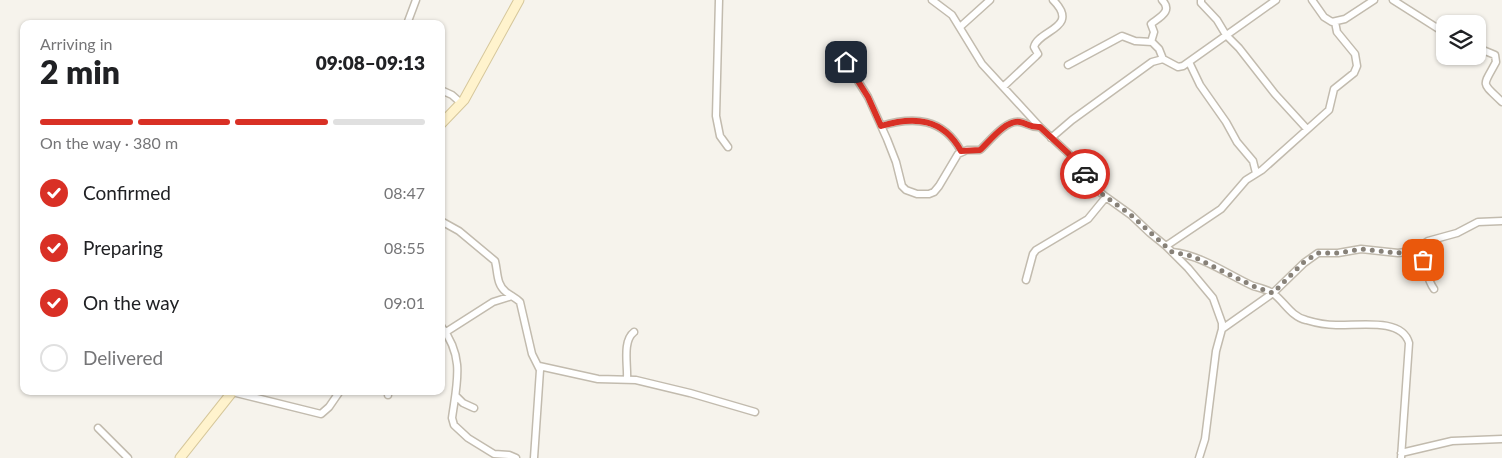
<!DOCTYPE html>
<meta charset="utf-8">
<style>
body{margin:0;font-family:Lato,sans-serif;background:#f2f2f2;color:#202124;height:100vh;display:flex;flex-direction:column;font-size:19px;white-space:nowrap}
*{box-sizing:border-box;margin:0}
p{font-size:16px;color:#757577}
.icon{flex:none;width:28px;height:28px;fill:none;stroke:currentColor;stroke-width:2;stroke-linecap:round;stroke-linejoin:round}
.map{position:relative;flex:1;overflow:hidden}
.details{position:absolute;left:20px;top:20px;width:425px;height:375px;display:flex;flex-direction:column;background:#fff;border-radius:10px;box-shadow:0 1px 4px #0004}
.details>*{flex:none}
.buttons{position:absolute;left:1436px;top:15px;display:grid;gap:10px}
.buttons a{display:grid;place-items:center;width:50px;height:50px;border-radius:10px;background:#fff;box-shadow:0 1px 4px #0004;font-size:25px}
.pin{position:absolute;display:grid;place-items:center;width:42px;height:42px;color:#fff;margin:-21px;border-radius:10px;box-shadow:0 2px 8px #0006}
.courier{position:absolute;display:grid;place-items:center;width:50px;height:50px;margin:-25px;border:4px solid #d93025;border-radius:50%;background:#fff;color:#222;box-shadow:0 1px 6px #0007}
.head em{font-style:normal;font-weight:800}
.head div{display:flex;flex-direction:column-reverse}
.head{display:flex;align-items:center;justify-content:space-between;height:85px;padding:0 20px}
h1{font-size:32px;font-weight:800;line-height:38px}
.bar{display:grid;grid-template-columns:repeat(4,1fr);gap:8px 5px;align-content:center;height:60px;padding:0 20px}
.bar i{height:6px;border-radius:4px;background:#e0e0e0}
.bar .selected{background:#d93025}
.bar p{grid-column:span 4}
ol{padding:0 20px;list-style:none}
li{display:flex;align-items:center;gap:15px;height:55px}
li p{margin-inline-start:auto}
li .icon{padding:5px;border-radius:50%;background:#d93025;color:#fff;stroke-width:4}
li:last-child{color:#757577}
li i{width:28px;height:28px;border:2px solid #e0e0e0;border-radius:50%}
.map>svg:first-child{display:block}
</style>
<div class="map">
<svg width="1502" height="458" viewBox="0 0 1502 458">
<rect width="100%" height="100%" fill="#f6f3ec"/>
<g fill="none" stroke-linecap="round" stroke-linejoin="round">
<defs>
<path id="street" d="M719,0L716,116L720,136L728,147
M932,0L952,15L982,64L1040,127L1069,154L1096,189L1106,197L1131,215L1150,233L1166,246L1188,268L1213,298L1222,323V329L1216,351L1205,439L1199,458
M1201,0V3L1217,20L1226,35L1239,48L1275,94L1307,129
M1312,0L1324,17L1332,22L1345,19L1374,0
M1393,0L1445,33
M407,24L416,0
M960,27L990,0
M1151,42L1154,32L1151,24C1160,17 1173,11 1162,0
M1478,48L1495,55L1496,62C1482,88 1481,81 1502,102
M846,62L868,97L887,139L896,162L902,186L906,190L917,194H929L934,192L939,186L958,154L967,150H980C989,142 1006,119 1020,122C1027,123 1031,128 1040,127
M1189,62L1200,85L1226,122L1237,142L1253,161L1256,173
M1068,65L1122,36L1135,41L1152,42L1159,49L1163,59
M1003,87L1036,56L1038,54L1034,47C1038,30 1081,28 1053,0
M441,90L452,95L461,103
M881,126C914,116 943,118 961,151
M1051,138L1072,120L1152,62L1163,59L1178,67L1183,66L1276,0
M441,221L459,231L495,261C498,272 496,284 506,292C511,296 516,298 520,302L532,354L540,370L534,458
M1166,246L1221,209L1246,180L1262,170L1329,110L1334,89L1354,73L1357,66L1355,54L1337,32L1335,22
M1417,249C1427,262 1425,277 1434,289
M1172,252C1201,255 1227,274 1253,286C1260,288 1269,290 1274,294C1285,303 1292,317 1306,320C1316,323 1327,325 1336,325C1356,326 1402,317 1409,343L1401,458
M1026,280L1033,254L1036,250L1088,219L1106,197
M441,326C465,357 457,382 452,418L454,425L468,438L494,454L509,455L516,458
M1222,329L1273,293L1304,263L1318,253H1338L1361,249L1398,253L1413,251L1428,241L1457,233L1478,222L1502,221
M446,332L493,302L512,296
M539,366L598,379L636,380L690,393L755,412
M627,379C628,366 622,341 634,332
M232,392L321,414L329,407L340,391
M388,395V391
M456,396L463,403L474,408
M98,428L128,458
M1401,453L1452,441L1502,439"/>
<path id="secondary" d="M441,124L464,100L519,0
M180,458L233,391"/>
</defs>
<use href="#street" stroke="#c2bbae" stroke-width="9"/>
<use href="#secondary" stroke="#d6c79b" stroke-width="11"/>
<use href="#street" stroke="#fff" stroke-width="6"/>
<use href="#secondary" stroke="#fff3cd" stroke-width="9"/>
</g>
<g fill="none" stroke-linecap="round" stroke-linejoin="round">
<path stroke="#878178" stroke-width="5" stroke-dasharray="0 9" d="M1085,174L1102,194L1131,215L1172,252L1192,256L1253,286L1273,293L1304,262L1318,253H1338L1361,249L1398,253L1413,251L1417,249L1423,260"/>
<path stroke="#d93025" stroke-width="6" d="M846,62L868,97L881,126C914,116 943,118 961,151L980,150C989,142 1006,119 1020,122C1027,123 1031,128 1040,127L1069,154L1085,174"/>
</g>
</svg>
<div class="buttons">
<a><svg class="icon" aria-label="layers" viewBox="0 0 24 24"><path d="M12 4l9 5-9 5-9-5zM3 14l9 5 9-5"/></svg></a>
</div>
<div class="pin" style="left:1423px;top:260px;background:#ea580c"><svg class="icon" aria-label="bag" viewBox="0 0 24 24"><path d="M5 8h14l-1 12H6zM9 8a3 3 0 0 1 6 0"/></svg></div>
<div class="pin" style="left:846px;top:62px;background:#1f2937"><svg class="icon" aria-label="home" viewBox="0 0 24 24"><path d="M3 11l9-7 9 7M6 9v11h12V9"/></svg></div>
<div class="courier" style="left:1085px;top:174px"><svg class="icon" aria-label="car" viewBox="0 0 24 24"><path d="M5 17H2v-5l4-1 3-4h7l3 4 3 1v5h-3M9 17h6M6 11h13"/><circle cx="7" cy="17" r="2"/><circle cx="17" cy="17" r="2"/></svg></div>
<section class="details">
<div class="head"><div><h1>2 min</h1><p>Arriving in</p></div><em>09:08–09:13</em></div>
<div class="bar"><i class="selected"></i><i class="selected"></i><i class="selected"></i><i></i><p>On the way · 380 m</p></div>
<ol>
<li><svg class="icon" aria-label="check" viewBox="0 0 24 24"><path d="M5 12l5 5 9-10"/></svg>Confirmed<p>08:47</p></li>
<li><svg class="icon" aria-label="check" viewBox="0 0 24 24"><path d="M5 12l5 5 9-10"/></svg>Preparing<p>08:55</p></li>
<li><svg class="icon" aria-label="check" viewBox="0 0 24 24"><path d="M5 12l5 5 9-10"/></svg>On the way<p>09:01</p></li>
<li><i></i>Delivered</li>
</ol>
</section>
</div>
